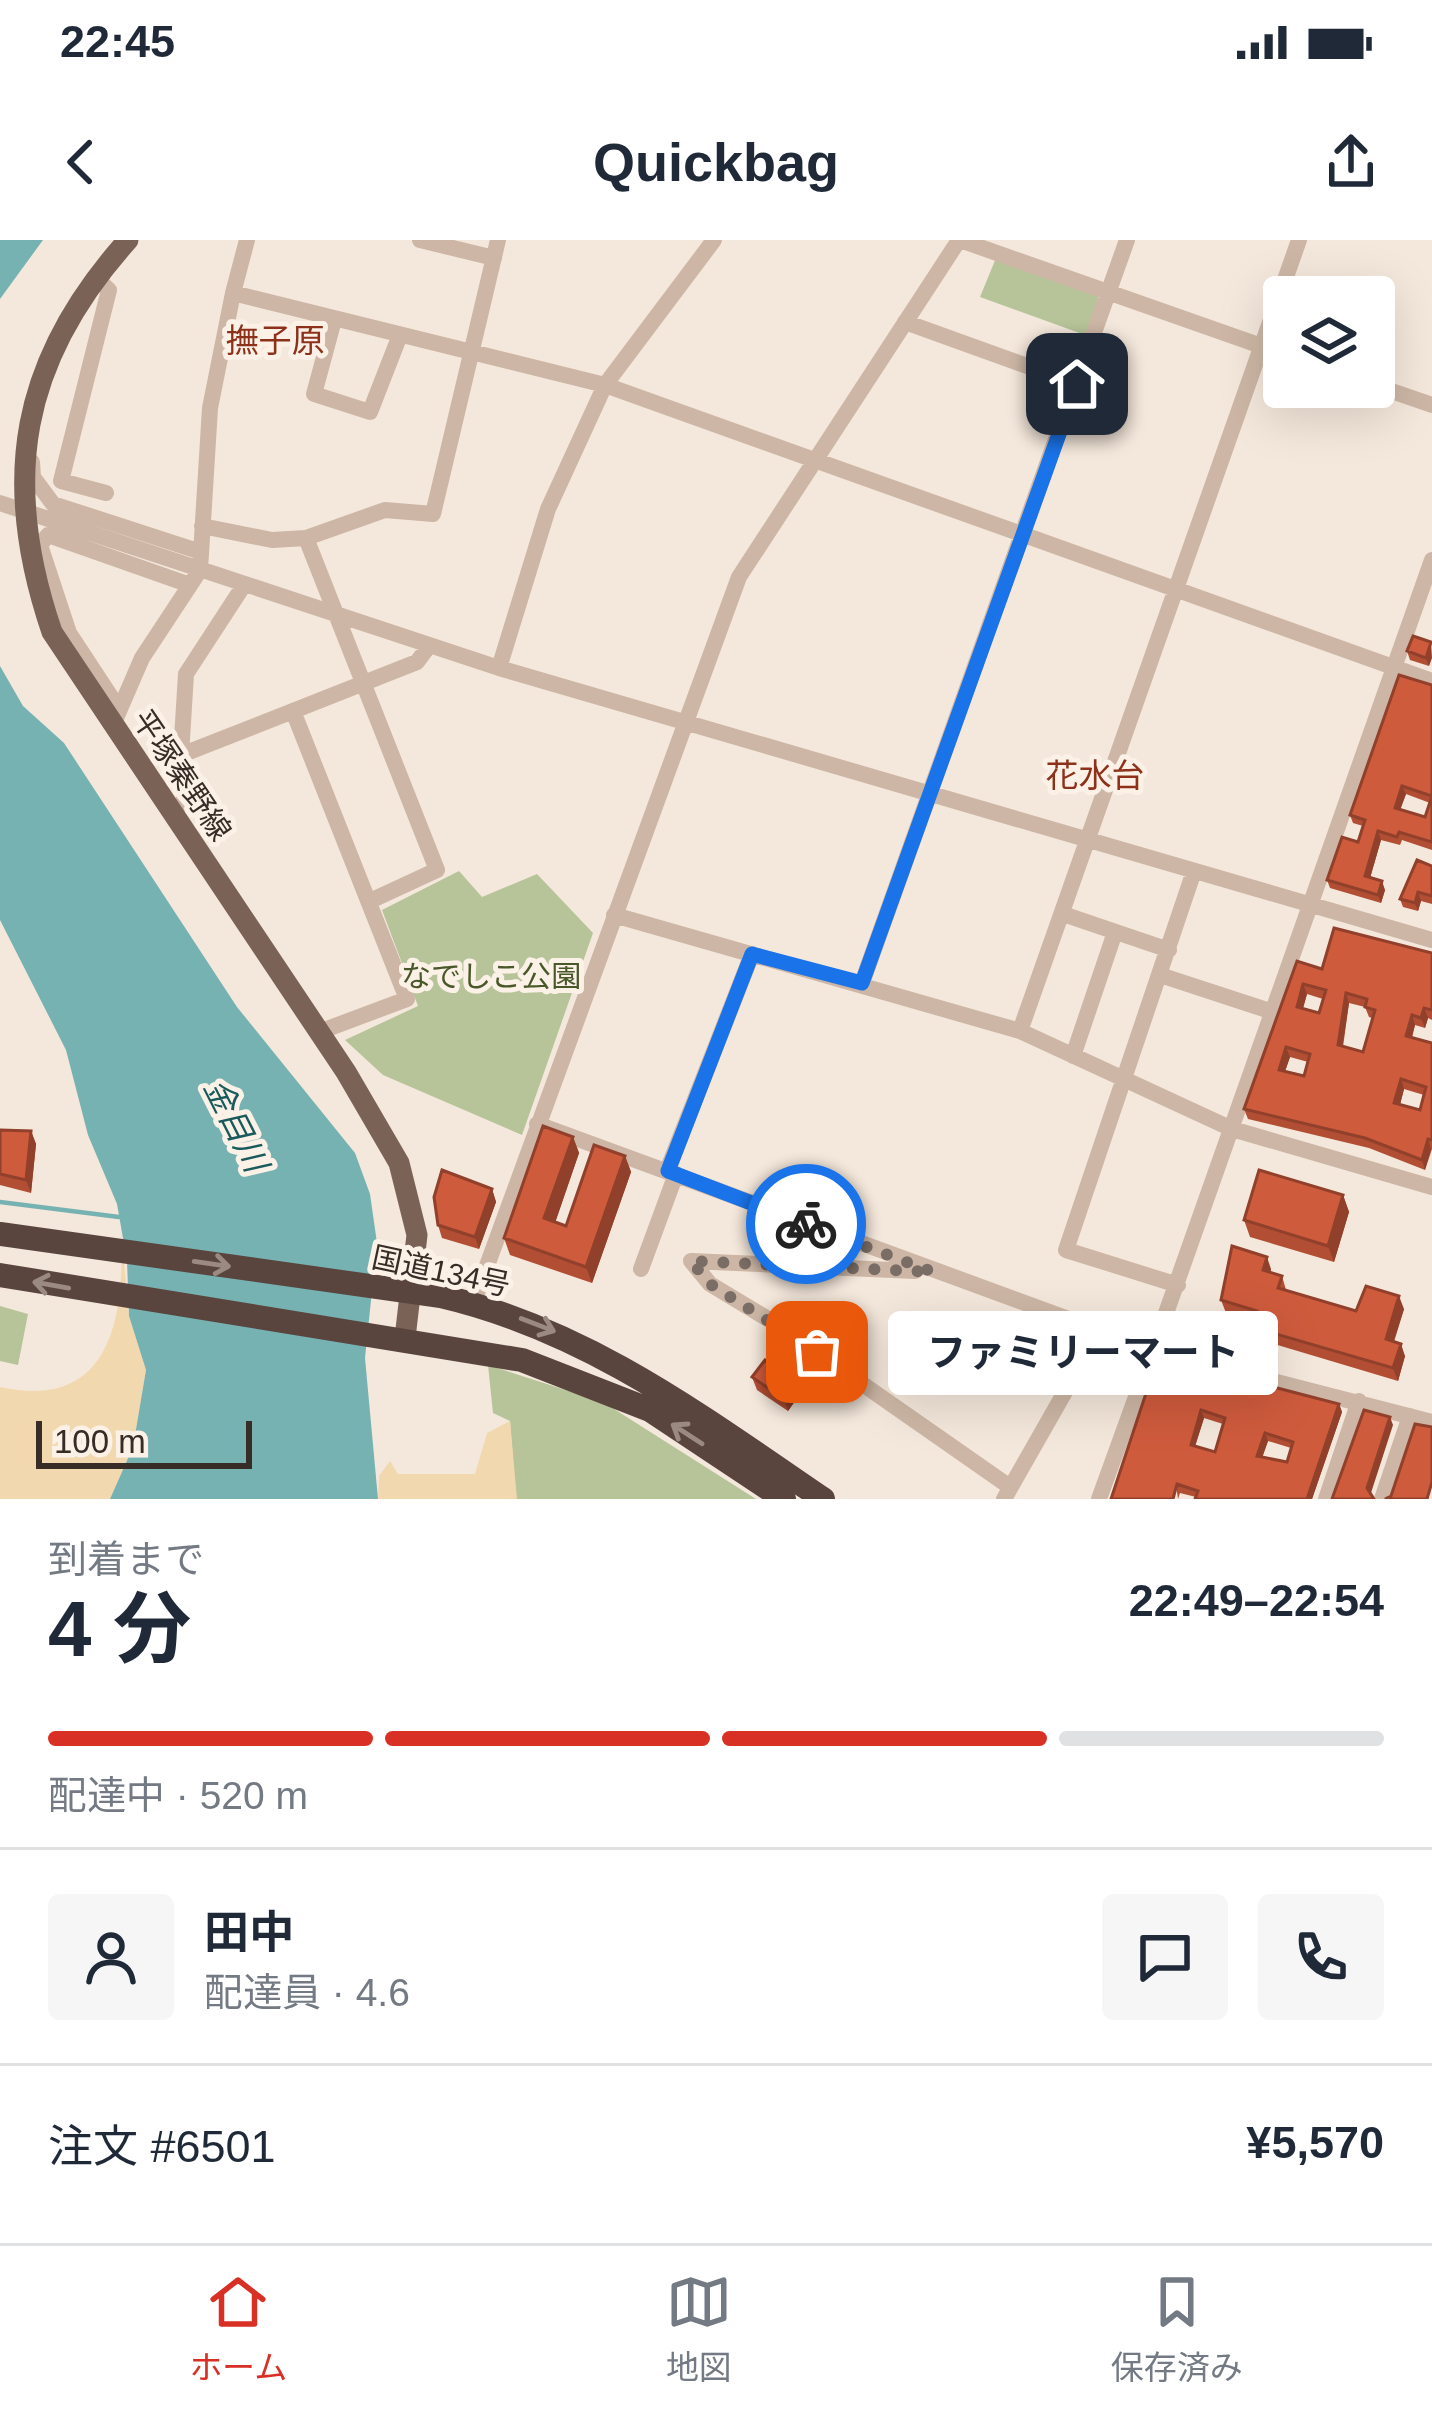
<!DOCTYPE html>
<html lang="ja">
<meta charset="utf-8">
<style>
body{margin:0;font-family:Helvetica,"Noto Sans JP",sans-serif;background:#f6f6f7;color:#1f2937;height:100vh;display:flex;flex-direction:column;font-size:45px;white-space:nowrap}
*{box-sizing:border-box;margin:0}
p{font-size:39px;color:#747a83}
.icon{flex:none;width:66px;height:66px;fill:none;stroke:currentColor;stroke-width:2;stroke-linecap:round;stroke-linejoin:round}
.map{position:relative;height:1259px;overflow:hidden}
.sheet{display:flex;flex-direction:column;background:#fff;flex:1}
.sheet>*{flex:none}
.tools{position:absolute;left:1263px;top:36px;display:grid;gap:24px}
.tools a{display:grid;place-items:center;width:132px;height:132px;border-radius:12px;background:#fff;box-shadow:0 12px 48px #0002;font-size:60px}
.scale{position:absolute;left:36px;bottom:30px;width:216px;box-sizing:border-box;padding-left:12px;border:6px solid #382c27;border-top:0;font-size:33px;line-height:42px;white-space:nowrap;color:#382c27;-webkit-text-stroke:9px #fbf1e7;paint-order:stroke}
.pin{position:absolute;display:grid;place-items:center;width:102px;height:102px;color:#fff;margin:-51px;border-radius:24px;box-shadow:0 6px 18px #0006}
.courier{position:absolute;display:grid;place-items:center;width:120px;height:120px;margin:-60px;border:9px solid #1a73e8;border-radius:50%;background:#fff;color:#222;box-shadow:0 3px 15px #0007}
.bubble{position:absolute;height:84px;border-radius:12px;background:#fff;box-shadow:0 12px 48px #0002;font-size:39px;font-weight:700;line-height:84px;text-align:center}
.head em{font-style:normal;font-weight:700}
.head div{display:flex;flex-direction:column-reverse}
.head{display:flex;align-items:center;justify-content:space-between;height:204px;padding:0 48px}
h1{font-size:78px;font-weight:700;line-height:90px}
.bar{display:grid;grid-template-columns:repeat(4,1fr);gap:18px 12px;align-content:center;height:144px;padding:0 48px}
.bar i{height:15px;border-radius:9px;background:#e0e1e3}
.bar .selected{background:#d93025}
.bar p{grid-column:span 4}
.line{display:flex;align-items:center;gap:30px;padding:0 48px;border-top:3px solid #e0e1e3}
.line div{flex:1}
.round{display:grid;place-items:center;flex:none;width:126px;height:126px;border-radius:12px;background:#f6f6f7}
.status{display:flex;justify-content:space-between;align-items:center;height:84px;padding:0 60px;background:#fff;direction:ltr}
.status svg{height:33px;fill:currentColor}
header{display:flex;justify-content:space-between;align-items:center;height:156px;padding:0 48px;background:#fff;font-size:54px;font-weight:700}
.menu{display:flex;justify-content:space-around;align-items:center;height:168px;border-top:3px solid #e0e1e3;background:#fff;font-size:33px;color:#747a83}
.menu a{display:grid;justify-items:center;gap:6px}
.menu .selected{color:#d93025}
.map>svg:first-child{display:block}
</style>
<div class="status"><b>22:45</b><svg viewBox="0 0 49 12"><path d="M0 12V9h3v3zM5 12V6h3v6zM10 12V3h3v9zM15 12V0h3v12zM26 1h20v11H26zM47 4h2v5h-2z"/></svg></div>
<header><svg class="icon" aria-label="back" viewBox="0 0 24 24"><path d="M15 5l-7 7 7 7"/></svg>Quickbag<svg class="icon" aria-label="share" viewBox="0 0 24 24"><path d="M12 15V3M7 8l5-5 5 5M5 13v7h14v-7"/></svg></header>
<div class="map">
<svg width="1432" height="1259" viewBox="0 0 1432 1259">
<rect width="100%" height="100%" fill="#f4e7db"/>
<path fill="#b7c499" d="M996,18L1099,56L1085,95L980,57Z
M459,631L482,657L537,634L593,693L522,895L383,835L345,800L418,766L382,670Z
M0,1066L28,1074L18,1125L0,1121Z
M488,1125L603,1162L756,1259H516L510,1181L493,1173Z"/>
<path fill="#f2d8af" d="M121,989L129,1076L146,1130L133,1207L110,1259H0V1147C112,1172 125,1076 121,989Z
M510,1181L517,1259H378L379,1236L390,1221L398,1234H475L487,1193Z"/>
<path fill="#77b2b3" d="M0,0H43L0,59Z
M0,426L23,466L64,503L237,767L355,913L370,954L377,1003L365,1118L378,1259H110L133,1207L146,1130L129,1076L127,1021L117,964L88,895L66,810L0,680Z"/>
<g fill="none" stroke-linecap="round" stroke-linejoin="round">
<path stroke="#77b2b3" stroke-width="4.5" d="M0,962L119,977"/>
<path stroke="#cdb6a5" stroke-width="16" d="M247,0L233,53L605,145L1432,441
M420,0L494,18
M960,0L1284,114
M95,37L109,50L61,241L106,253
M334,80L314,154L370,172L400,95
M905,82L1077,144
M1374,145L1432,165
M32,222L33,237L53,264L201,312
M0,263L499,428L1432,700
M202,286L272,300L306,298L385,270L433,274L498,0
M306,298L437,630L370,661
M1432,320L1153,1110L1432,1182
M499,428L548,269L605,145L714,0
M117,466L69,393L40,305L48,295L190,345
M113,485L142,418L200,330L210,168L233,53
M181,515L293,471
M172,573L185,560L181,515L186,434L244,345
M1063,674L1169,710
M614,675L1020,791L1232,889L1432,947
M1160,735L1273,772
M862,743L1127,0
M1020,791L1299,0
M319,792L407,759L293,471L417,422L429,406
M1073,816L1115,692
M537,884L1153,1110L1099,1259
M667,931L752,714
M641,1029L676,934
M915,1031L691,1021L710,1044L778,1085L1010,1247
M1178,1045L1066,1010L1194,631
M473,1064L739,337L959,0
M1004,1259L1099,1092
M1326,1259L1359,1161
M1382,1259L1410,1176"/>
<path stroke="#7b6257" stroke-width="21" d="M128,0C20,120 0,240 52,392L346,832L399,923L417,995L405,1098"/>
<path stroke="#5a453e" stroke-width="24" d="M0,994L441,1056C587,1090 701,1176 823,1259
M0,1035L522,1120L650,1170L784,1259"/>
</g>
<path fill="#b24e34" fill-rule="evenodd" d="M1431,402L1429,426L1410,420L1407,411Z
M1432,445V610L1402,600L1400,605L1381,600L1370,638L1385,650L1381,663L1330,648L1327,640L1358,602L1363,586L1353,583L1350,575ZM1406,554L1430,563L1425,577L1400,569Z
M1432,626V664L1421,661L1418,671L1403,667L1400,659Z
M1432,713V780L1428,778L1425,788L1415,785L1412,798L1432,803V909L1425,930L1369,908L1248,879L1244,869L1297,721L1322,729ZM1307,754L1323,759L1319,773L1303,769ZM1349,763L1365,767L1369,777L1372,778L1363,812L1343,807ZM1290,817L1308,822L1304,836L1285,831ZM1404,849L1424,855L1420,870L1400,864Z
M0,890L31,891L36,904L31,953L0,945Z
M573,897L579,913L555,982L566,986L625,916L631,932L592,1043L510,1015L504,998Z
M492,949L496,962L479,1009L442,998L438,985Z
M1343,955L1349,972L1334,1022L1250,997L1244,980Z
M1271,1029L1270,1033L1282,1036L1286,1050L1356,1071L1404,1069L1394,1102L1405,1116L1398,1141L1257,1099L1252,1087L1254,1081L1226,1073L1221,1060Z
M1158,1117L1339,1164L1342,1172L1312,1259H1195L1196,1257L1180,1253L1178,1259ZM1204,1178L1223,1184L1215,1212L1195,1206ZM1268,1201L1291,1208L1287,1222L1262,1217Z
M752,1137L800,1154L788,1171L757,1150Z"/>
<path fill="#91402b" d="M1431,402L1432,418L1429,426L1426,418Z
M1402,546L1406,554L1398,576L1395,568Z
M1378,591L1381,600L1368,645L1365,636Z
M1382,641L1385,650L1381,663L1378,655Z
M1418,652L1421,661L1418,671L1415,663Z
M1303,744L1307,754L1300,777L1297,767Z
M1346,753L1349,763L1341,815L1338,805Z
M1424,768L1428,778L1425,788L1421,778Z
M1412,775L1415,785L1409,806L1406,796Z
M1286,807L1290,817L1282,840L1279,830Z
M1401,839L1404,849L1398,873L1394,863Z
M31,891L36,904L31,953L26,940Z
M573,897L579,913L551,995L544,978Z
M1428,899L1431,909L1425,930L1422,920Z
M625,916L631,932L592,1043L586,1027Z
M492,949L496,962L479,1009L475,997Z
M1343,955L1349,972L1334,1022L1328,1006Z
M1267,1017L1271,1029L1267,1043L1263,1030Z
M1399,1056L1404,1069L1390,1112L1386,1099Z
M1401,1104L1405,1116L1398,1141L1393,1128Z
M796,1141L800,1154L788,1171L784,1159Z
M1339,1164L1342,1172L1312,1259H1307Z
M1201,1170L1204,1178L1193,1213L1191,1205Z
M1390,1177L1393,1185L1370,1256L1367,1248Z
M1265,1193L1268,1201L1260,1224L1257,1216Z"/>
<path fill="#cf5b3d" stroke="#91402b" stroke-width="3" fill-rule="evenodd" d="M1413,396L1431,402L1426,418L1407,411Z
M1399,435L1432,445V602L1399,592L1397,597L1378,591L1365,636L1382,641L1378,655L1327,640L1342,597L1358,602L1365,580L1350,575ZM1402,546L1432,556L1425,577L1395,568Z
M1417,620L1432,626V656L1418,652L1415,663L1400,659Z
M1334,688L1432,713V770L1424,768L1421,778L1412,775L1406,796L1432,803V900L1428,899L1422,920L1365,898L1244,869L1297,721L1322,729ZM1303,744L1326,750L1319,773L1297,767ZM1346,753L1367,759L1365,767L1375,770L1363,812L1338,805ZM1286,807L1310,814L1304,836L1279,830ZM1401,839L1426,847L1420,870L1394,863Z
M543,886L573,897L544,978L566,986L594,905L625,916L586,1027L504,998Z
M0,890L31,891L26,940L0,934Z
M442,930L492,949L475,997L438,985L434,957Z
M1259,930L1343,955L1328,1006L1244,980Z
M1232,1006L1267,1017L1263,1030L1282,1036L1278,1048L1356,1071L1366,1046L1399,1056L1386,1099L1401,1104L1393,1128L1252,1087L1257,1071L1221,1060Z
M1158,1117L1339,1164L1307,1259H1195L1198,1251L1177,1244L1173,1259H1111ZM1201,1170L1225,1178L1215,1212L1191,1205ZM1265,1193L1293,1202L1287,1222L1257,1216Z
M765,1120L796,1141L784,1159L752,1137Z
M1364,1170L1390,1177L1367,1248L1374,1259H1332Z
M1415,1184L1432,1187V1242L1427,1259H1385L1391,1256Z"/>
<defs><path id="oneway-shaft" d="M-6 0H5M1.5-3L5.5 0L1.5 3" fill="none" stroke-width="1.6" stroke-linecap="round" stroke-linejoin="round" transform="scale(3)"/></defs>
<g stroke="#9a8a82">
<use href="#oneway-shaft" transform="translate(212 1024) rotate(8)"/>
<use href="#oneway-shaft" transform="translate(51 1045) rotate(-170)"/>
<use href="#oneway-shaft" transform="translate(538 1085) rotate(21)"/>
<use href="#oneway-shaft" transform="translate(687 1194) rotate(-147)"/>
</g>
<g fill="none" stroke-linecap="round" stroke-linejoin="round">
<path stroke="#7a6d66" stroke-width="12" stroke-dasharray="0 21.6" d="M806,984L933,1032L691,1021L710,1044L817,1112"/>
<path stroke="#1a73e8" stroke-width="15" d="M806,984L668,931L752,714L862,743L1077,144"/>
</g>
<g text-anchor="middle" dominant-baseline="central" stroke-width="10" stroke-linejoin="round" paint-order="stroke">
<g font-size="30" fill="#382c27" stroke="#fbf1e7">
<text transform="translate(182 535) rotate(56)">平塚秦野線</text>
<text transform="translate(441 1031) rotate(12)">国道134号</text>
</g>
<g font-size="30" fill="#495829" stroke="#fbf1e7">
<text x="491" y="736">なでしこ公園</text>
</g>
<g font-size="33" fill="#8d311a" stroke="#fbf1e7">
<text x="275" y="100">撫子原</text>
<text x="1095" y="535">花水台</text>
</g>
<g font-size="33" font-style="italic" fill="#195b5d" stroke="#fbf1e7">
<text transform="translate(236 885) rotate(63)">金目川</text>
</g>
</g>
</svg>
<div class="tools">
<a><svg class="icon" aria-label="layers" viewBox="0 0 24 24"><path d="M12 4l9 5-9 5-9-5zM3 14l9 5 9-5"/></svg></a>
</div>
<div class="scale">100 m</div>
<div class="pin" style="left:817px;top:1112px;background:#ea580c"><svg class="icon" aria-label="bag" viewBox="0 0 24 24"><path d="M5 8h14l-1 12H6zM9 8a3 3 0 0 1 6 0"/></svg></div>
<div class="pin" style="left:1077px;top:144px;background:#1f2937"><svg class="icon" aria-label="home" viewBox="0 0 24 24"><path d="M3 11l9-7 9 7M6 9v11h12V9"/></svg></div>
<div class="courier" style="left:806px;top:984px"><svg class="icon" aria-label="bike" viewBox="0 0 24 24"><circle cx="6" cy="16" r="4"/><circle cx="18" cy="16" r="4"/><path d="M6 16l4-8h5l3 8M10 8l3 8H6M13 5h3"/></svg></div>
<div class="bubble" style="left:888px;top:1071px;width:390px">ファミリーマート</div>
</div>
<section class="sheet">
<div class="head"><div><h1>4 分</h1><p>到着まで</p></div><em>22:49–22:54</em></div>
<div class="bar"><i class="selected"></i><i class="selected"></i><i class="selected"></i><i></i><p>配達中 · 520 m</p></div>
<div class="line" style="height:216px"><a class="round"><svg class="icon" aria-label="person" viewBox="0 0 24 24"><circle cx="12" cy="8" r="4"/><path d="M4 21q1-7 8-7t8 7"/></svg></a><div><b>田中</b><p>配達員 · 4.6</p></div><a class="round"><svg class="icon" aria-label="chat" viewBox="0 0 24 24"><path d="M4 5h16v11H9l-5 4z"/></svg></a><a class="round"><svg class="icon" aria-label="phone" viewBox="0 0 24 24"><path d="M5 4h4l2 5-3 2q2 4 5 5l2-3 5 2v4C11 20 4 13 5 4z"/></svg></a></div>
<div class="line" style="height:156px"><div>注文 #6501</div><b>¥5,570</b></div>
</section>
<nav class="menu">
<a class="selected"><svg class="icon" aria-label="home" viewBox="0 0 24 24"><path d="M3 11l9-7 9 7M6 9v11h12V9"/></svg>ホーム</a>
<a><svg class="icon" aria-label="map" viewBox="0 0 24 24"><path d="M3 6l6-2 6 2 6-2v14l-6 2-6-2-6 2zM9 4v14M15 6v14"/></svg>地図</a>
<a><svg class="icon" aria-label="saved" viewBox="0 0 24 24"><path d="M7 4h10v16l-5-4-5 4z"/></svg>保存済み</a>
</nav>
